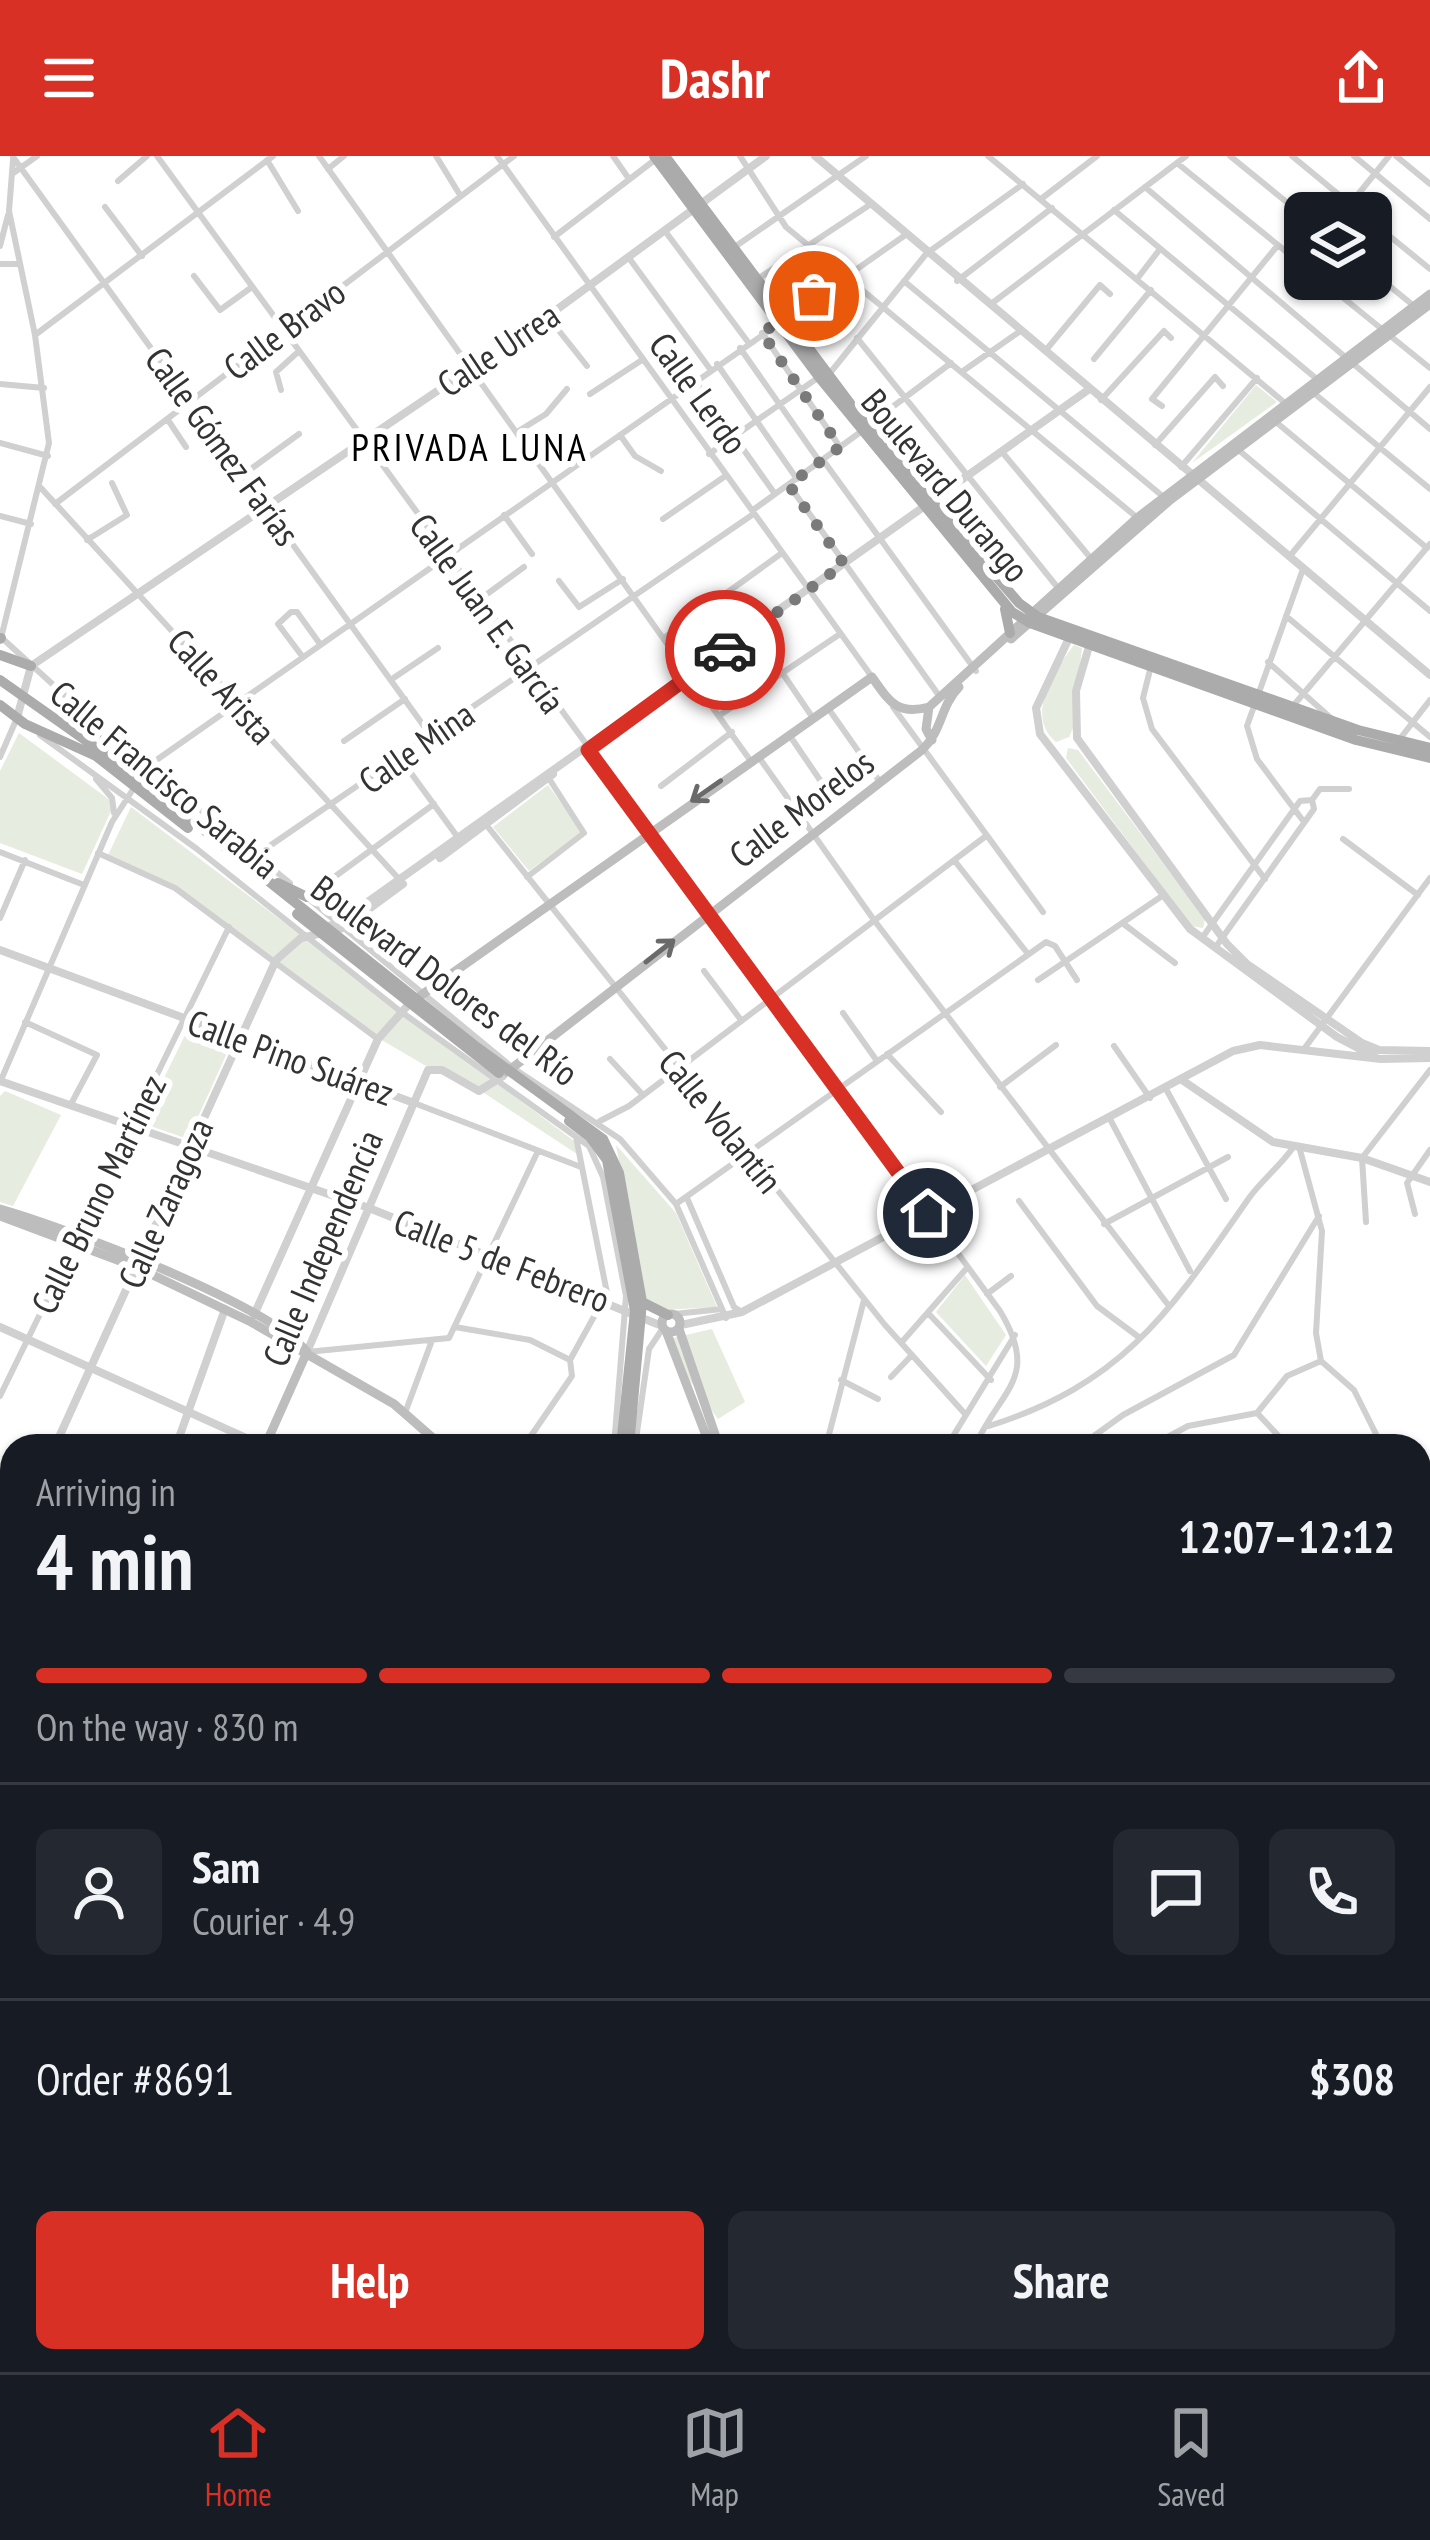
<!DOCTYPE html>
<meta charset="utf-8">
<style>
body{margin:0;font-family:"PT Sans Narrow",sans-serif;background:#242831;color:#f1f3f6;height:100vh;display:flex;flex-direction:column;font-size:45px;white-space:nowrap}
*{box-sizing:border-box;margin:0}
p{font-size:39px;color:#9ea1a6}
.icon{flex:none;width:66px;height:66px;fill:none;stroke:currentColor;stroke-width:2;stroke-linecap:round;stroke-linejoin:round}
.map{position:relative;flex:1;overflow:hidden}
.sheet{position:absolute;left:0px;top:1278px;width:1431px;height:939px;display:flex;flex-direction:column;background:#171b24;border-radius:36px 36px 0 0;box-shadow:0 3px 9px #0004}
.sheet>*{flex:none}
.buttons{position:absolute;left:1284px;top:36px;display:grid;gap:24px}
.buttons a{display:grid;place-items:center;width:108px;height:108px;border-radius:18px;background:#171b24;box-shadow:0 3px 9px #0004;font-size:60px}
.pin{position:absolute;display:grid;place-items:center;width:102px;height:102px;color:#fff;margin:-51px;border:6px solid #fff;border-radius:50%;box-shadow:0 3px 12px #0007}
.courier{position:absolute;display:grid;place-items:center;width:120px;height:120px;margin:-60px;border:9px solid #d93025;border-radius:50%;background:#fff;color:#222;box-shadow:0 3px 15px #0007}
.overview em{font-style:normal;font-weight:600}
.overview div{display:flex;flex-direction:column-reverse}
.overview{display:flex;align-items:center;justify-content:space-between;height:204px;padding:0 36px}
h1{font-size:78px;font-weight:600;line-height:90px}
.bar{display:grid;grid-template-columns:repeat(4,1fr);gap:18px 12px;align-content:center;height:144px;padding:0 36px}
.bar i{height:15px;border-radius:9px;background:#363941}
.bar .active{background:#d93025}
.bar p{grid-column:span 4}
.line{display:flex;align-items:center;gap:30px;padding:0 36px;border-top:3px solid #363941}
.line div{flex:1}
.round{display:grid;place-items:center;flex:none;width:126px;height:126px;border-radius:18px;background:#242831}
.action{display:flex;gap:24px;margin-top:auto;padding:24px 36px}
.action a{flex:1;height:138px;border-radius:18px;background:#d93025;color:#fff;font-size:48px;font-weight:600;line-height:138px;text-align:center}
.action a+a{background:#242831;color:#f1f3f6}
header{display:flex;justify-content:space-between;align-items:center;height:156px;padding:0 36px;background:#d93025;color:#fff;font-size:54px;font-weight:600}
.dock{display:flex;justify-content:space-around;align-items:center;height:168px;border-top:3px solid #363941;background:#171b24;font-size:33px;color:#9ea1a6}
.dock a{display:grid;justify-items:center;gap:6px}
.dock .active{color:#d93025}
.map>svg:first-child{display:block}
</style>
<header><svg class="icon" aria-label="menu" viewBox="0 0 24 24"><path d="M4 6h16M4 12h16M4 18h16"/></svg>Dashr<svg class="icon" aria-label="share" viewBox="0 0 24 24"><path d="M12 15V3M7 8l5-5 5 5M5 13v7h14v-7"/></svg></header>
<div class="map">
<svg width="1430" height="2216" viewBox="0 0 1430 2216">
<rect width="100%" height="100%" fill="#fff"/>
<path fill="#e6ecdf" d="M1256,229L1277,246L1192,307Z
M1074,489L1082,492L1073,572L1069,581L1056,586C1025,561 1053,516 1074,489Z
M19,577L111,645L112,653L82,718L0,687V615Z
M1068,592L1078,594L1205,763L1203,772L1191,770L1066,602Z
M548,629L582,676L529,715L493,671Z
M131,651L574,985L577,998L446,912L426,910L380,883L174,730L108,699Z
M188,873L231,888L188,983L142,967Z
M5,935L61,959L13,1050L0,1046V940Z
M616,989L676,1057L717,1151L662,1154L645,1149Z
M965,1119L1006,1179L986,1210L936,1156Z
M712,1173L745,1246L718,1263L690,1225L673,1182Z
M1419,1717L1430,1722V2147L1419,2152Z"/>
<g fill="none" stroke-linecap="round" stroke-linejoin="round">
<path stroke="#d0d0d0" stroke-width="6" d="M157,0L1000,1155C1041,1223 1000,1233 975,1290
M319,0L750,604
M436,0L460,39
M497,0L872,521
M613,0L629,23
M740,0L786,71L1140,364
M988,0L1285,247
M1230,0L1305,61
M1292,0L1361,57
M1354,0L1430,63
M1396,0L1430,28
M13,1L431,580
M267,4L298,55
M1177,7L1305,111
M328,13L344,0
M12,18L37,0
M118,25L147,0
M1145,31L1430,273
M1041,43L1097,0
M105,51L142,100
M1114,54L1318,224
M1343,57L1389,0
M1371,65L1430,113
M665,75L748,186
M554,81L656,3
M0,90L8,59
M736,90L866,0
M629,102L710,213
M0,108H19
M1371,115L1414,150
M194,120L220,154L252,131
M1137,123L1160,93
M1320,123L1430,212
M756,124L868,50
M904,125L1166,343
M957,125L1052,52
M991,148L1186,0
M548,161L587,210
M762,177L840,291
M35,179L273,0
M857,182L1058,432
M740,192L820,306
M1046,194L1100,129L1110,138
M1094,203L1151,134
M717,208L797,323
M963,215L1019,176
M830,217L926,98L1023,28
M695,225L775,338
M0,228L44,232
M281,234L276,216L298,196
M1310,234L1430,333
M590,238L642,204
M1101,244L1164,175L1171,182
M1162,250L1152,243L1278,89
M168,264L186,291
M1276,266L1427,392
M867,270L951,207
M517,276L546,258L567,233
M620,279L635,300L661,315
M0,287L48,300
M1155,289L1215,221L1223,230
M1235,291L1430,455
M1002,296L1094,406
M709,298L819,221
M823,304L976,515
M1181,311L1257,222
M244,318L299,278
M789,329L940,541
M41,332L399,723
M55,348L514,0
M753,354L862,275
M504,359L532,398
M0,360L31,368
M663,363L724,321
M87,384L127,359L112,327
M1289,401L1430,231
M1303,413L1247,570L1257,603L1304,666
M559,425L579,451L623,423
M479,444L524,411
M1286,460L1430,581
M753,474L813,562
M1,482L49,287L35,179L9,55L13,4
M664,482L782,397
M3,483L104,575
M302,500L278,468L291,456H297L320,488
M1268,506L1332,563
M1151,510L1143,542L1152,573L1265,723
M392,523L438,492
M1293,550L1430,388
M893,551L1043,756
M828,552L880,626
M720,559L840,478
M40,579L197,693L400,855L589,990L603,1021L626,1140L614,1290
M790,580L822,627
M114,583L290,727
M1399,584L1430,544
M344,585L405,543
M758,600L874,764L1169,1150
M0,601L17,562
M400,602L459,683
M96,623L112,642L114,657
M661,630L732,576
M484,666L885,1169L966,1259
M1343,683L1418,739
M0,696L84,729
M98,697L175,732L378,883
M255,700L752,359
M954,704L1028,798
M527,721L584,677L548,621
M304,739L513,912L620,983L676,1048L726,1162
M307,741L434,648
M0,762L25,704
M1125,769L1175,807
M1202,782L1300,645L1312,644
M1215,792L1314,653L1312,644L1320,633H1349
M704,815L741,864
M1038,824L1162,740
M843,857L877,905
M25,866L97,899L70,950
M1114,890L1150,942
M1304,893L1430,722
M887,898L941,956
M610,903L643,939
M1,924L112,666L148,610L904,80
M1000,931L1056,889
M1166,933L1226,1043
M414,947L581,1011
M1110,963L1190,1115
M600,965L629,950L986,680
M1300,994L1322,1075L1316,1177L1321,1205
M687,1042L734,1151L742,1156
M1019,1045L1097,1150L1140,1182
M676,1048L1046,786L1055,790L1077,824
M1415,1058L1407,1027L1430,994
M1366,1066L1362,1002L1430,914
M1104,1068L1228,1001
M987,1138L1011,1120
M928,1157L991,1224
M674,1158L722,1153
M455,1171L530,1184L570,1204
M901,1187L966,1113
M307,1196L449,1182L538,995
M1321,1205L1354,1234L1382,1290
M891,1221L911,1200
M841,1224L878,1243
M0,1240L229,771
M405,1257L431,1187
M1258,1258L1288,1290
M989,1270C1125,1227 1171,1154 1249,1042C1262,1024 1279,1011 1292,993
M829,1283L854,1290
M524,1290L572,1220L570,1204L607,1137L576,981
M635,1290L649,1193L663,1172
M780,1290L786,1286
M826,1290L864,1144
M947,1290L1015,1179
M1080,1290L1123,1259L1234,1199L1319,1060
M1151,1290L1188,1270L1257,1257L1287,1220L1321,1205
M0,1491L12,1497
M1419,1506L1430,1501
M1419,1553L1430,1533
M1419,1585L1430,1591
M0,1617L12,1622
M1419,1654L1430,1635
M0,1713L12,1719
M0,1923L12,1927
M0,2025L12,2029
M0,2122L12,2096
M0,2139L12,2144
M151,2205L175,2216
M385,2205L404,2216
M508,2205L529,2216
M610,2205L629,2216
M912,2205L926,2216
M112,2216L116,2205
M176,2216L182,2205
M249,2216L254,2205
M322,2216L327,2205
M373,2216L379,2205
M418,2216L423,2205
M463,2216L468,2205
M565,2216L571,2205
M802,2216L806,2205"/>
<path stroke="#d0d0d0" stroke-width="8" d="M815,0L1430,519
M1070,480L1036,552L1040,578L1190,773L1337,881L1375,901
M1090,487L1076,535L1077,582L1227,788L1247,808L1362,887L1379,894L1430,895
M17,562L31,510L548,160L766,0
M440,702L553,618
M325,771L338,767L1088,234
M0,794L414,947
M1182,924L1273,986L1362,1002L1430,1026
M0,925L369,1052L662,1170
M254,1159L378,883L409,848
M681,1169L742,1156L1233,895L1260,889L1381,903L1430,902
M0,1171L264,1290
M307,1196L428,914H442L479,935L503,920
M55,1290L276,804L301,782L343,772L403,728
M176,1290L225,1153
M0,1323L12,1328
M0,1418L12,1391
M0,1799L12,1804
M0,1859L12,1824
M0,1935L12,1903
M1172,2216L1226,2205
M1374,2216L1430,2204"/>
<path stroke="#bdbdbd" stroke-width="9" d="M1011,483L1169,345L1430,148
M929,551L926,573L932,584
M413,845L872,521C889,545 897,560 929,551L1137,362L1430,138
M507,916L922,594C943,574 940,550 959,531
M0,1053C64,1071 269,1148 307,1196
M0,1060L136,1111L251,1166L394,1248L442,1290
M662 1167a9 9 0 1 1 18 0a9 9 0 1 1-18 0Z
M679,1173L719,1290
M666,1175L710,1290
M265,1290L307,1196
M1035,2205L1041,2216
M1048,2205L1055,2216"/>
<path stroke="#ababab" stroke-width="10" d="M654,0L819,221L1012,456L1030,467L1356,584L1430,602
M665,0L867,270L1019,447L1038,461L1358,574L1430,592
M1005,453L1010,477
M0,483L1,482
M0,499L31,510
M0,524L139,622L474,889L603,983L619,1017L642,1146L629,1290
M0,549L25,568L96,600L188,672
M72,567L114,583
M278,727L307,741
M297,758L499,917
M569,965L590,981L607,1004L635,1155L621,1290
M642,1146L668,1159
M1419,2168L1430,2165
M1419,2181L1430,2177
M1419,2189L1430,2185
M348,2216L354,2205
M1220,2216L1277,2205
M1266,2216L1303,2207
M1297,2216L1345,2205"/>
</g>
<defs><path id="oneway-shaft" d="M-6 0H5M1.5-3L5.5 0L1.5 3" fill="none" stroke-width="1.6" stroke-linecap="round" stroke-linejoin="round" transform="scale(3)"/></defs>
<g stroke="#6a6a6a">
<use href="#oneway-shaft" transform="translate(706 635) rotate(145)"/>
<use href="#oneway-shaft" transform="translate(660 795) rotate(-38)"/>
</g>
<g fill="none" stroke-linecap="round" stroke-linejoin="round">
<path stroke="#7a7a7a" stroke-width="12" stroke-dasharray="0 21.6" d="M725,494L844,408L789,329L840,291L762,177L814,140"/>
<path stroke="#d93025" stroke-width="15" d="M725,494L588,594L928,1057"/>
</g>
<g text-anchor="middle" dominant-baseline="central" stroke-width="12" stroke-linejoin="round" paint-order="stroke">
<g font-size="36" fill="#333" stroke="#fff">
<text transform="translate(284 173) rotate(-37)">Calle Bravo</text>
<text transform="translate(498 193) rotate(-34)">Calle Urrea</text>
<text transform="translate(699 237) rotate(54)">Calle Lerdo</text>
<text transform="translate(223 290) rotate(54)">Calle Gómez Farías</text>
<text transform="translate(946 329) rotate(50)">Boulevard Durango</text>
<text transform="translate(488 457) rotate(54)">Calle Juan E. García</text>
<text transform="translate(222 530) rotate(48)">Calle Arista</text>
<text transform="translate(416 591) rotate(-35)">Calle Mina</text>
<text transform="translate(165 623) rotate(40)">Calle Francisco Sarabia</text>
<text transform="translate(801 652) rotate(-37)">Calle Morelos</text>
<text transform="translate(445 824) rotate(37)">Boulevard Dolores del Río</text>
<text transform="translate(291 901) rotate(20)">Calle Pino Suárez</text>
<text transform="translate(721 965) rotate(51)">Calle Volantín</text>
<text transform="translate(98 1038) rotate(-64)">Calle Bruno Martínez</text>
<text transform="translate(165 1047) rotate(-66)">Calle Zaragoza</text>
<text transform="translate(322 1092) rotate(-67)">Calle Independencia</text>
<text transform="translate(502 1104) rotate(21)">Calle 5 de Febrero</text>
</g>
<g font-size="39" letter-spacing="3" fill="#000" stroke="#fff">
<text x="470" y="290">PRIVADA LUNA</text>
</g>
</g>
</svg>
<div class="buttons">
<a><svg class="icon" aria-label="layers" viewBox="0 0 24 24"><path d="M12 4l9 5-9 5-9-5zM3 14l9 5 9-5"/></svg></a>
</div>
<div class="pin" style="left:814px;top:140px;background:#ea580c"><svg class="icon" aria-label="bag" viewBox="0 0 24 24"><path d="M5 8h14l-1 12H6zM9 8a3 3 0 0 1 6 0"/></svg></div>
<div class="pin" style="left:928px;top:1057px;background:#1f2937"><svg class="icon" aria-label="home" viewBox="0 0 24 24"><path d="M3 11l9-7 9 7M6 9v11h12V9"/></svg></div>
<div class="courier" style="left:725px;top:494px"><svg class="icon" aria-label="car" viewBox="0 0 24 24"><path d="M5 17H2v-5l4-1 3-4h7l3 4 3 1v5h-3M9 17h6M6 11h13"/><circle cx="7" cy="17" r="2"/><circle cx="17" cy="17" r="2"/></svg></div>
<section class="sheet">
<div class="overview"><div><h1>4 min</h1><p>Arriving in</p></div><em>12:07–12:12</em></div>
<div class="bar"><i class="active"></i><i class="active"></i><i class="active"></i><i></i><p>On the way · 830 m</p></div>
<div class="line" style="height:216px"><a class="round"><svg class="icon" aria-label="person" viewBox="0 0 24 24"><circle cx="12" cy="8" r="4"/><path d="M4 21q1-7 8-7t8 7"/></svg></a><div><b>Sam</b><p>Courier · 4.9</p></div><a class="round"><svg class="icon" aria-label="chat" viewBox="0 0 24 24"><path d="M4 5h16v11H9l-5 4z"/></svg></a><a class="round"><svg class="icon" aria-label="phone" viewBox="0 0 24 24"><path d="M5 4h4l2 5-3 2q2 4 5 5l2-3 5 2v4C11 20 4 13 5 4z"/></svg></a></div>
<div class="line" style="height:156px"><div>Order #8691</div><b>$308</b></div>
<div class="action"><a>Help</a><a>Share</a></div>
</section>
</div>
<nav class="dock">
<a class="active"><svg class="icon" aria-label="home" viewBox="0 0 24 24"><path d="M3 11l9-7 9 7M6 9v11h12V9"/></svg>Home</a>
<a><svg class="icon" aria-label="map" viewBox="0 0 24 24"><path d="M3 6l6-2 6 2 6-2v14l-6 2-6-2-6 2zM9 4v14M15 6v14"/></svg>Map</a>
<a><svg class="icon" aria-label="saved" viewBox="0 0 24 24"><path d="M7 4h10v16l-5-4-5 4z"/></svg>Saved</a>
</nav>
